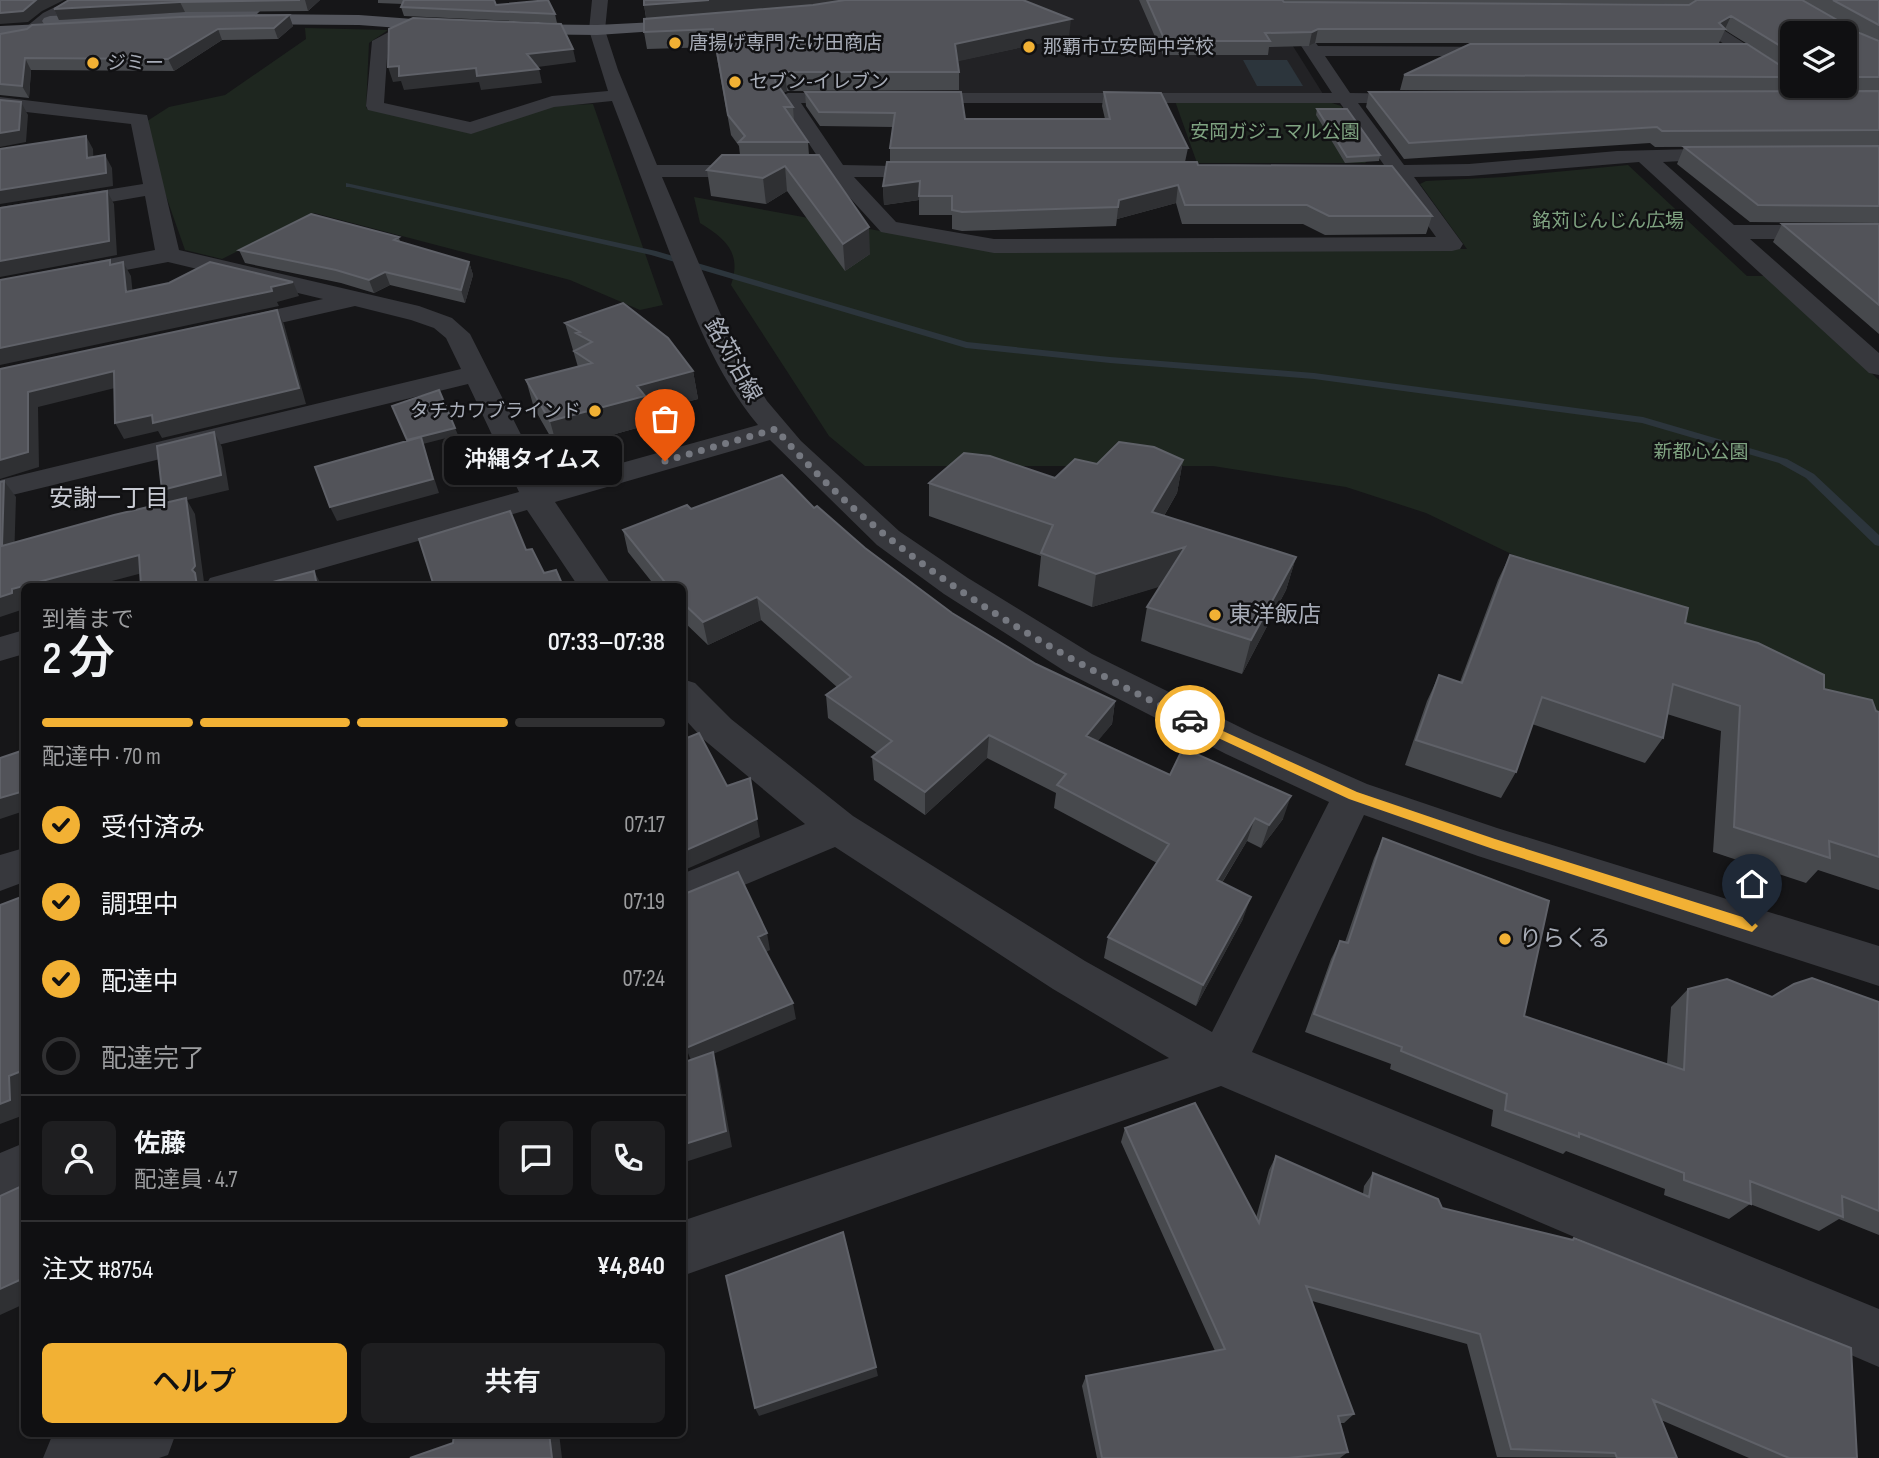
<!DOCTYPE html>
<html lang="ja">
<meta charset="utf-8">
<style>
body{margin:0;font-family:"Sofia Sans Condensed","Noto Sans JP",sans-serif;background:#1e1e20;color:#f1f3f6;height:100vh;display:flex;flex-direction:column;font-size:26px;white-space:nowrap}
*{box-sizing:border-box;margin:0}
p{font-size:23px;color:#9c9d9f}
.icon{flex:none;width:38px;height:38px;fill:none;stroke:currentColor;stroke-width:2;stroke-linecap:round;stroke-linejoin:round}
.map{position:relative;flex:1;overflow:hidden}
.panel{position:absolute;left:21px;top:583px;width:665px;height:854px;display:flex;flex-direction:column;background:#101012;border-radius:10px;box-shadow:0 2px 5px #0004,0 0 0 2px #303032}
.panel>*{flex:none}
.tools{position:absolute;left:1780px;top:21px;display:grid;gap:14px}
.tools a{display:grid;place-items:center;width:77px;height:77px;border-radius:10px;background:#101012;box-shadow:0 2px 5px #0004,0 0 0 2px #303032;font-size:35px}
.pin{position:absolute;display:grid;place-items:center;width:60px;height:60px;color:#fff;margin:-72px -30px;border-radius:50% 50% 50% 0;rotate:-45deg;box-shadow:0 0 7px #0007}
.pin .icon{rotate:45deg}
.courier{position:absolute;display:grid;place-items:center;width:70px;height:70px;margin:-35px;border:5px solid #f2b134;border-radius:50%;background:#fff;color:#222;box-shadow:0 2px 9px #0007}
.bubble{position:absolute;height:49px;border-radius:10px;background:#101012;box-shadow:0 2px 5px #0004,0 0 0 2px #303032;font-size:23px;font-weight:600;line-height:49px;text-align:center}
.head em{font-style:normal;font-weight:600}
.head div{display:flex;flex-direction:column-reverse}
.head{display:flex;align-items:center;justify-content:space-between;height:119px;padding:0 21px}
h1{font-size:46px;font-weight:600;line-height:52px}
.bar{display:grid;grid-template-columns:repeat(4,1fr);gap:10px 7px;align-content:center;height:84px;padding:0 21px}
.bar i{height:9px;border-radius:5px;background:#303032}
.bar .active{background:#f2b134}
.bar p{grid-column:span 4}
.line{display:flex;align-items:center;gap:18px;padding:0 21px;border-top:2px solid #303032}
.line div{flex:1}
.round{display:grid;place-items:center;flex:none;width:74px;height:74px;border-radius:10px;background:#1e1e20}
ol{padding:0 21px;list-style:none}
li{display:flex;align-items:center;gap:21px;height:77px}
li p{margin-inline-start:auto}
li .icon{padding:7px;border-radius:50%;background:#f2b134;color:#111;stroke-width:4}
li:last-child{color:#9c9d9f}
li i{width:38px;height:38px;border:4px solid #303032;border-radius:50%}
.primary-button{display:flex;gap:14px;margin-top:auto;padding:14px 21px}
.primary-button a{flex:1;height:80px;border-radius:10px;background:#f2b134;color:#111;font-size:28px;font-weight:600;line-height:80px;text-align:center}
.primary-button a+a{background:#1e1e20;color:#f1f3f6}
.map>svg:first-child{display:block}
</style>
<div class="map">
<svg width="1879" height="1458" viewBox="0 0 1879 1458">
<rect width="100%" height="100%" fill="#161618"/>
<path fill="#222225" d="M946,0H1264L1323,94H876L889,73Z"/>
<path fill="#1e261f" d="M305,28L388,30L369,43L366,108L471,133L551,106L593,104L663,305L640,310L570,280L314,213L222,259L185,250L141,125L169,107L225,95L306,39Z
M1175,101H1326L1341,106L1376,155L1365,163H1197Z
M1628,165L1747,276H1765L1879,380V731L1426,513L1346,487L1213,466H865L829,436L731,285C742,253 726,239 700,223L694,197L974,248L1467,249L1420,184L1426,181L1504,177Z"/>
<path fill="#2c353c" d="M1243,60H1287L1303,86H1257Z"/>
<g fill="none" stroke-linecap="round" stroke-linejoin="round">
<path fill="#2c353c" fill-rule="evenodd" d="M346,183L656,251L967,342L1110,357L1314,373L1643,417L1787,459L1814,474L1879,535V546L1875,545L1806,478L1779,463L1642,423L1314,379L1110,363L966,348L651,255L349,187H346Z"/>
<path fill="#37383d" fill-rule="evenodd" d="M69,0H89L55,19L32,38L0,44V34L21,31L43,13Z
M592,0H608L605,30L618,70L657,165H823L779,98L788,93H1332L1271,0H1287L1318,46L1514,47L1516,51L1508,56H1325L1350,93L1424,94L1427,98L1424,102L1418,103H1358L1404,165L1469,164L1617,151L1733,148L1740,150L1743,154L1740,158L1663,162L1734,225H1879V239H1750L1879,353V375L1869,373L1639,162L1469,176L1414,177L1463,244L1460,249L1452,251L994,253L881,232L831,177H662L738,355L767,401L801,441L899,531L968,578L1092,654L1254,734L1367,784L1497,828L1879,946V986L1478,856L1364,815L1252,1052L1879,1309V1367L1221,1086L682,1276V1221L1169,1058L1053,989L835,847L682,911V874L805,824L703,739L682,716V679L695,683L731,719L853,816L1085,961L1212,1032L1329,802L1226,754L1066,672L944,594L877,545L770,440L555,502L612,586H578L527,510L260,586H205L210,578L519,492L468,384L0,498V480L461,369L446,338L434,328L411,320L355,306L228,335L219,332L215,327L219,322L323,299L168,262L0,294V280L155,250L145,196L0,221V207L143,184L131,124L0,109V97L147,115L179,250L419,306L452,318L470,334L546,484L758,425C714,372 690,306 666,243C648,195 630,148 612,101L554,107L471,134L368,110L366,106L372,41L413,19L421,24L419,27L388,43L384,103L470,122L552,96L608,91L589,30ZM801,103H1340L1384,165L1336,168L1333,172L1336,176L1393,177L1436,237L994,239L896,222L854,177H936L943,175L946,171L943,167L843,165Z
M1659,0H1677L1792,74V86H1798H1786Z
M24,630V654L0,661V637Z
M24,848V882L0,891V855Z
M24,1143V1195L0,1205V1153Z
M59,1433H176L168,1455L159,1458H43L52,1436Z"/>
<path fill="#53555c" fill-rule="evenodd" d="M252,6L260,11L257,14L359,15L454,22L462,27L454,32L359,25L238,24L232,22V17L82,24L84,27L82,30L76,32L0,36V26L44,24L42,21L44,18L50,16Z
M695,20L701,22L703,25L701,28L597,35L511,34L503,29L511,24L597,25Z"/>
</g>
<path fill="#47494d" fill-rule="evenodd" d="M69,0H320L308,11L185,12L59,20L54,9Z
M378,0H495L496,5L555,14L557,23L404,16L401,7L403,4L378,3Z
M1139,0H1879V146L1655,147L1650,143L1404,159L1366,107L1369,92H1709L1400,90L1404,75L1792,73V86H1844V33H1792V72L1725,30L1719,43H1315L1309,46L1269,47L1268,55H1163ZM1357,3L1684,4L1686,5ZM1850,27L1858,31L1866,36L1850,29Z
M644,5L1069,37L957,61L959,72V90L787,91L783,93L793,107L794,121L808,142L809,155L870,254L845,271L787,191L766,204L711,196L707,170L740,155L739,146L731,135L715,47L647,49L644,32L646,18Z
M289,15L293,26L278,39L222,40L174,71L31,70L29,98L0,95V34Z
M805,92L965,119H1105L1102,106L1104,92L1188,148L1185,162L1432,216L1426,234L1325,235L1303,224H1182L1176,203L1117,219L1116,226L962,231L952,229V215H919V200L884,205L883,186L890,162V148L893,127L820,126L806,106Z
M1317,109L1380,155L1379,161L1345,163L1316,115Z
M1879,146V223L1750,222L1677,164L1684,147Z
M1782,224H1879V334L1773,242Z
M399,237L400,242L469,262L473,275L465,303L390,285L374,293L341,283L245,263L239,250Z
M565,323L693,371L698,399L648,412L651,424L558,450L534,408L526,380L578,367Z
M1183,460L1177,493L1164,516L1296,557L1286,590L1242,674L1141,641L1147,607L1160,586L1092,607L1038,586L1041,556L929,516V483L1055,478L1097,464Z
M814,508L865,548L952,613L1036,664L1115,701L1112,724L1097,741L1170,775L1283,819L1261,848L1247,841L1222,883L1243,919L1196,1006L1104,958L1108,937L1157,863L1054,808L1056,793L987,758L925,815L874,780L872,757L877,753L828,718L826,695L837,687L761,620L708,645L682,620V586H655L628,552L623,530L691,509Z
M1510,555L1685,623L1824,689L1879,712V890L1818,870L1806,883L1713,852L1721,731L1667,714L1663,738L1645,763L1532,724L1516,772L1501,798L1405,765L1427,701L1439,675L1460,682L1498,580Z
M1383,838L1524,1016L1667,1064L1671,1007L1688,989L1772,997L1879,1002V1235L1839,1219L1819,1231L1750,1204L1729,1219L1664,1195L1665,1189L1566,1151L1563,1154L1491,1126L1493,1110L1390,1069L1391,1064L1305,1032L1331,959L1340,941L1345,942L1374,858Z
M1125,1128L1256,1218L1269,1170L1276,1156L1363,1194L1364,1186L1373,1173L1442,1208L1571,1240L1574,1238L1857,1458H1749L1661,1420L1677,1458L1497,1457L1467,1344L1312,1301L1354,1414L1344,1423H1340L1348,1452L1340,1458H1097L1082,1386L1086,1376L1215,1351L1121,1142Z"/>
<path fill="#2f3033" d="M36,0H64L42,11L28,22L0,24V13Z
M305,0H320L308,11Z
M709,0H863L647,22L644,5Z
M180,2L185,12L59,20L54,9Z
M289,15L293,26L278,39L274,28Z
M1731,16L1725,29L1719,23Z
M1071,19L1069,37L955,62V44Z
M218,29L222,40L174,71L168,59Z
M1318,29L1315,43L1309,46L1312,32Z
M573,49L576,62L530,68L527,54Z
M25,58L31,70L29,98L22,86Z
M399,66L539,69L542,83L481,90L479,82L404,90L401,81L393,82L388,67Z
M785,72L787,91L778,96L775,81L776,77Z
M21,102L28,115L26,142L0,147V133Z
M86,136L93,149L94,171L87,158Z
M105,155L112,168L113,186L0,204V190Z
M785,166L787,191L766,204L763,178Z
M920,181L919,200L884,205L883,186Z
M1178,185L1176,203L1117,219L1116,226L1119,200Z
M107,191L114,204L117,255L0,277V261Z
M869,227L870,254L845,271L843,244Z
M123,262L131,276L134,306L126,292Z
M469,262L473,275L465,303L461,290Z
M385,272L390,285L374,293L369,280Z
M293,282L299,296L277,302L279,306L0,365V348Z
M277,310L284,324L306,404L162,438L158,431L124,439L115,423L152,415Z
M114,371L123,386L38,407L39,467L0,479V460L28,392Z
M693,371L698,399L648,412L651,424L558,450L550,421L637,386Z
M455,428L458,435L423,444L439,493L337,521L330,507L410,447L407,440Z
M214,432L222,447L229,490L187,500L195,514L204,582L203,585L204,586H197L171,504L162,490Z
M1183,460L1177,493L1147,545L1152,512Z
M4,481L16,497L14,562L2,546Z
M1185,547L1179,581L1092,607L1096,574Z
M139,555L150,571L93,586H24V609L0,617V597L12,589Z
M1296,557L1286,590L1242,674L1251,640Z
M314,571L322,586H317Z
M757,597L761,620L708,645L703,622Z
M1115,701L1112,724L1083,759L1086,736Z
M989,735L987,758L925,815V792Z
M750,778L760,837L682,871V852Z
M24,791V811L0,819V798Z
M1291,796L1283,819L1261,848L1269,825Z
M1255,818L1247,841L1210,902L1217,880Z
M1251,897L1243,919L1196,1006L1203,985Z
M767,933L770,950L762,954L758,937Z
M793,1003L796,1019L713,1054L718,1070L732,1147L682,1163V1145L692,1063L686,1048Z
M24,1070V1115L0,1124V1104L9,1076Z
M24,1278V1304L0,1315V1289Z
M876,1367L878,1376L759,1416L755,1408Z
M549,1433H559L562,1458H552Z"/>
<path fill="#525359" stroke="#5f6168" stroke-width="2" d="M0,0H36L23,11L0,13Z
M69,0H300L180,2L54,9Z
M404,0H494L496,5L548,0L555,14L401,7Z
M644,0H709L644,5Z
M845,0H1023L1071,19L955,44L959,72H785L776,77L775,81L793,107H784L808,142H739L745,136L728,115L713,29L644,32V19L813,5Z
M1147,0H1282L1284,2L1689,5L1697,0H1802L1839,21L1849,22L1850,29L1879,41V77H1844V33H1792V53L1731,16L1719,23L1725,29H1318L1312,32L1265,33L1270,41H1165Z
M1833,0H1879V25Z
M289,15L274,28L218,29L168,59L25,58L22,86L0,84V34L27,29L32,25L180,17Z
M413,18L561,24L573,49L527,54L539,69L477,76L476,68L399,76V66L388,67L389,29Z
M1470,44H1747L1792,73V77L1404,75Z
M1879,91V130L1662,131L1657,127L1409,143L1369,92Z
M805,92H961L965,119H1110L1104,92L1161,93L1188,148H890L895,113L819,112Z
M0,100L21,102L19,130L0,133Z
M1317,109H1347L1380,155L1347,157Z
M86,136L87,158L105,155L106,173L0,190V149Z
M1879,146V206L1758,205L1684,147Z
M722,155H819L869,227L843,244L785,166L763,178L707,170Z
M887,162H1197L1198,165L1392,166L1432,216H1329L1307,205H1185L1178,185L1119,200L1118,207L962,212L952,210V196H919L920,181L883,186Z
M107,191L109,241L0,261V208Z
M311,214L399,237L394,240L469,262L461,290L385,272L369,280L336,270L239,250Z
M1782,224H1879V305Z
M110,260V265L123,262L126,292L169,283L210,262L293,282L271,287L272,291L0,348V280Z
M623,303L668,338L693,371L637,386L645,396L550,421L526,380L592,363L574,351L592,342L576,333L580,332L565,323Z
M277,310L299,388L153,423L152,415L115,423L114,371L28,392V452L0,460V369Z
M439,390L455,428L407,440L392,406Z
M214,432L221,475L162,490L157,446Z
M421,437L433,479L330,507L315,467Z
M1119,442L1154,447L1183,460L1152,512L1296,557L1251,640L1147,607L1185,547L1096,574L1041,553L1053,525L929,483L964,453L990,456L1055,478L1075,459L1097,464Z
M782,475L814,508L817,506L865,548L952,613L1036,664L1115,701L1086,736L1170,775L1183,748L1291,796L1269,825L1255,818L1217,880L1251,897L1203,985L1108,937L1169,844L1057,785L1066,774L989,735L925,792L872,757L892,741L826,695L851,677L757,597L703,622L682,602V586H668L623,530L687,505L691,509Z
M4,481L2,546L114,515L186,498L195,566L192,570L195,573L197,586H141L139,555L12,589V593L0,597V482Z
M510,511L526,550L532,549L544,573L556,570L563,586H434L419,539Z
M1510,555L1688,608L1685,623L1758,643L1824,675V689L1872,700L1876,711L1879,712V857L1829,841L1830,858L1734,827L1740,706L1673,684L1663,738L1542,697L1516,772L1416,740L1439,675L1462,683Z
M314,571L317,586H258Z
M699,733L727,786L750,778L757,819L682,852V740Z
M24,750V791L0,798V758Z
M1383,838L1549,901L1524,1016L1684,1070L1688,989L1727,979L1772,997L1794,984L1812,978L1879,1002V1211L1842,1196L1843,1217L1750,1181L1751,1204L1684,1180V1173L1579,1133V1137L1505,1110L1507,1094L1401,1051L1402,1047L1314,1014L1340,941L1348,943Z
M738,872L767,933L758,937L793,1003L686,1048L682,1038V895Z
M24,883V1070L9,1076L10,1100L0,1104V905L24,896Z
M713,1052L726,1131L682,1145V1063Z
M1195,1103L1259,1223L1276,1156L1369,1197L1373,1173L1438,1199L1442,1208L1573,1240L1574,1238L1851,1348L1857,1458H1789L1653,1400L1677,1458H1617L1615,1453L1511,1449L1480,1334L1306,1286L1354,1414L1338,1416L1348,1452L1288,1458H1102L1086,1376L1225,1349L1125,1128Z
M24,1185V1278L0,1289V1196Z
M843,1232L876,1367L755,1408L726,1276Z
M454,1433H549L552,1458H410L453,1443Z"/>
<path fill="#f2b134" d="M1190,716L1357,792L1495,839L1752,920L1758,926L1752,932L1493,849L1349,799L1186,723L1184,720Z"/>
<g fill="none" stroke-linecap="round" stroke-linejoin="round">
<path stroke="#757880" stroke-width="7" stroke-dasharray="0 12.6" d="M665,461L776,429C885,558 1040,647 1190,720"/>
</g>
<g fill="#f2b134" stroke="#111113" stroke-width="2.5">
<circle cx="675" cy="43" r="7"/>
<circle cx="1029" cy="47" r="7"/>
<circle cx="93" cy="63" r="7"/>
<circle cx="735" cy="82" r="7"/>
<circle cx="595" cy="411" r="7"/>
<circle cx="1215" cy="615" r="7"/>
<circle cx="1505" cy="939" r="7"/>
</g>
<g text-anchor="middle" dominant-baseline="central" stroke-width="5" stroke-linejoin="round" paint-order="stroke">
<g font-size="19" fill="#a8adb8" stroke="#111113" text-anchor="start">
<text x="689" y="43">唐揚げ専門 たけ田商店</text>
<text x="1043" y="47">那覇市立安岡中学校</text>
<text x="107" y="63">ジミー</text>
<text x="749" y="82">セブン-イレブン</text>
<text x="581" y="411" text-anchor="end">タチカワブラインド</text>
</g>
<g font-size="19" fill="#7fa381" stroke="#111113">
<text x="1275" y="132">安岡ガジュマル公園</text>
<text x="1608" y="221">銘苅じんじん広場</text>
<text x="1701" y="452">新都心公園</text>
</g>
<g font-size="23" fill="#a8adb8" stroke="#111113">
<text transform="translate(733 360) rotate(61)">銘苅泊線</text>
</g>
<g font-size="23" fill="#a8adb8" stroke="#111113" text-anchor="start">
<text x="1229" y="615">東洋飯店</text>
<text x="1519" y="939">りらくる</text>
</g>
<g font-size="24" fill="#c9ccd4" stroke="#111113">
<text x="109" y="498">安謝一丁目</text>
</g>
</g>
</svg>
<div class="tools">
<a><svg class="icon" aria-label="layers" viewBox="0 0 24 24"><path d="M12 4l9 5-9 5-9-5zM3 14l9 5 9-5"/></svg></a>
</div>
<div class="pin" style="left:665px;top:461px;background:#ea580c"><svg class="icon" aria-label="bag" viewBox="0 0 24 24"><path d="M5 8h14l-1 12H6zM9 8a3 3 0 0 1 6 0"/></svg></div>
<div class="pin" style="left:1752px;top:926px;background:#1f2937"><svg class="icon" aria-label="home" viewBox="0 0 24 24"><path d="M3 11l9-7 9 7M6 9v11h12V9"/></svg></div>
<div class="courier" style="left:1190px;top:720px"><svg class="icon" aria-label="car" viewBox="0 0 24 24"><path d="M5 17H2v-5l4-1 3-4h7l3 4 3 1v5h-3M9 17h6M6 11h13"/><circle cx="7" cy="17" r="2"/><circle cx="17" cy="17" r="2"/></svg></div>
<div class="bubble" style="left:444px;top:436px;width:178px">沖縄タイムス</div>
<section class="panel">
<div class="head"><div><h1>2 分</h1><p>到着まで</p></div><em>07:33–07:38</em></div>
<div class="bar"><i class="active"></i><i class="active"></i><i class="active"></i><i></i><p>配達中 · 70 m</p></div>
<ol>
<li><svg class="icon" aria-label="check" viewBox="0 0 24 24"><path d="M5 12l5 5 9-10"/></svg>受付済み<p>07:17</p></li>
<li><svg class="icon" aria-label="check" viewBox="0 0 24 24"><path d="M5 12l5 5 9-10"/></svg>調理中<p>07:19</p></li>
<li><svg class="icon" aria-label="check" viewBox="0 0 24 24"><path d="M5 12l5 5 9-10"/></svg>配達中<p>07:24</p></li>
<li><i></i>配達完了</li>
</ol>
<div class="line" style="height:126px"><a class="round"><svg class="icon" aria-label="person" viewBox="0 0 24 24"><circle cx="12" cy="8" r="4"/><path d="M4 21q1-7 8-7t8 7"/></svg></a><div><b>佐藤</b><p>配達員 · 4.7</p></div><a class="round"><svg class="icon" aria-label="chat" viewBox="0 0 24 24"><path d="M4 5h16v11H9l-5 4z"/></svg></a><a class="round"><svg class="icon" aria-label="phone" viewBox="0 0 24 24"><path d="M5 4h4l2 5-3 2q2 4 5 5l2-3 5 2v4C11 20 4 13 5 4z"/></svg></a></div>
<div class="line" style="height:91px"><div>注文 #8754</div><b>¥4,840</b></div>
<div class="primary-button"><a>ヘルプ</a><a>共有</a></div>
</section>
</div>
